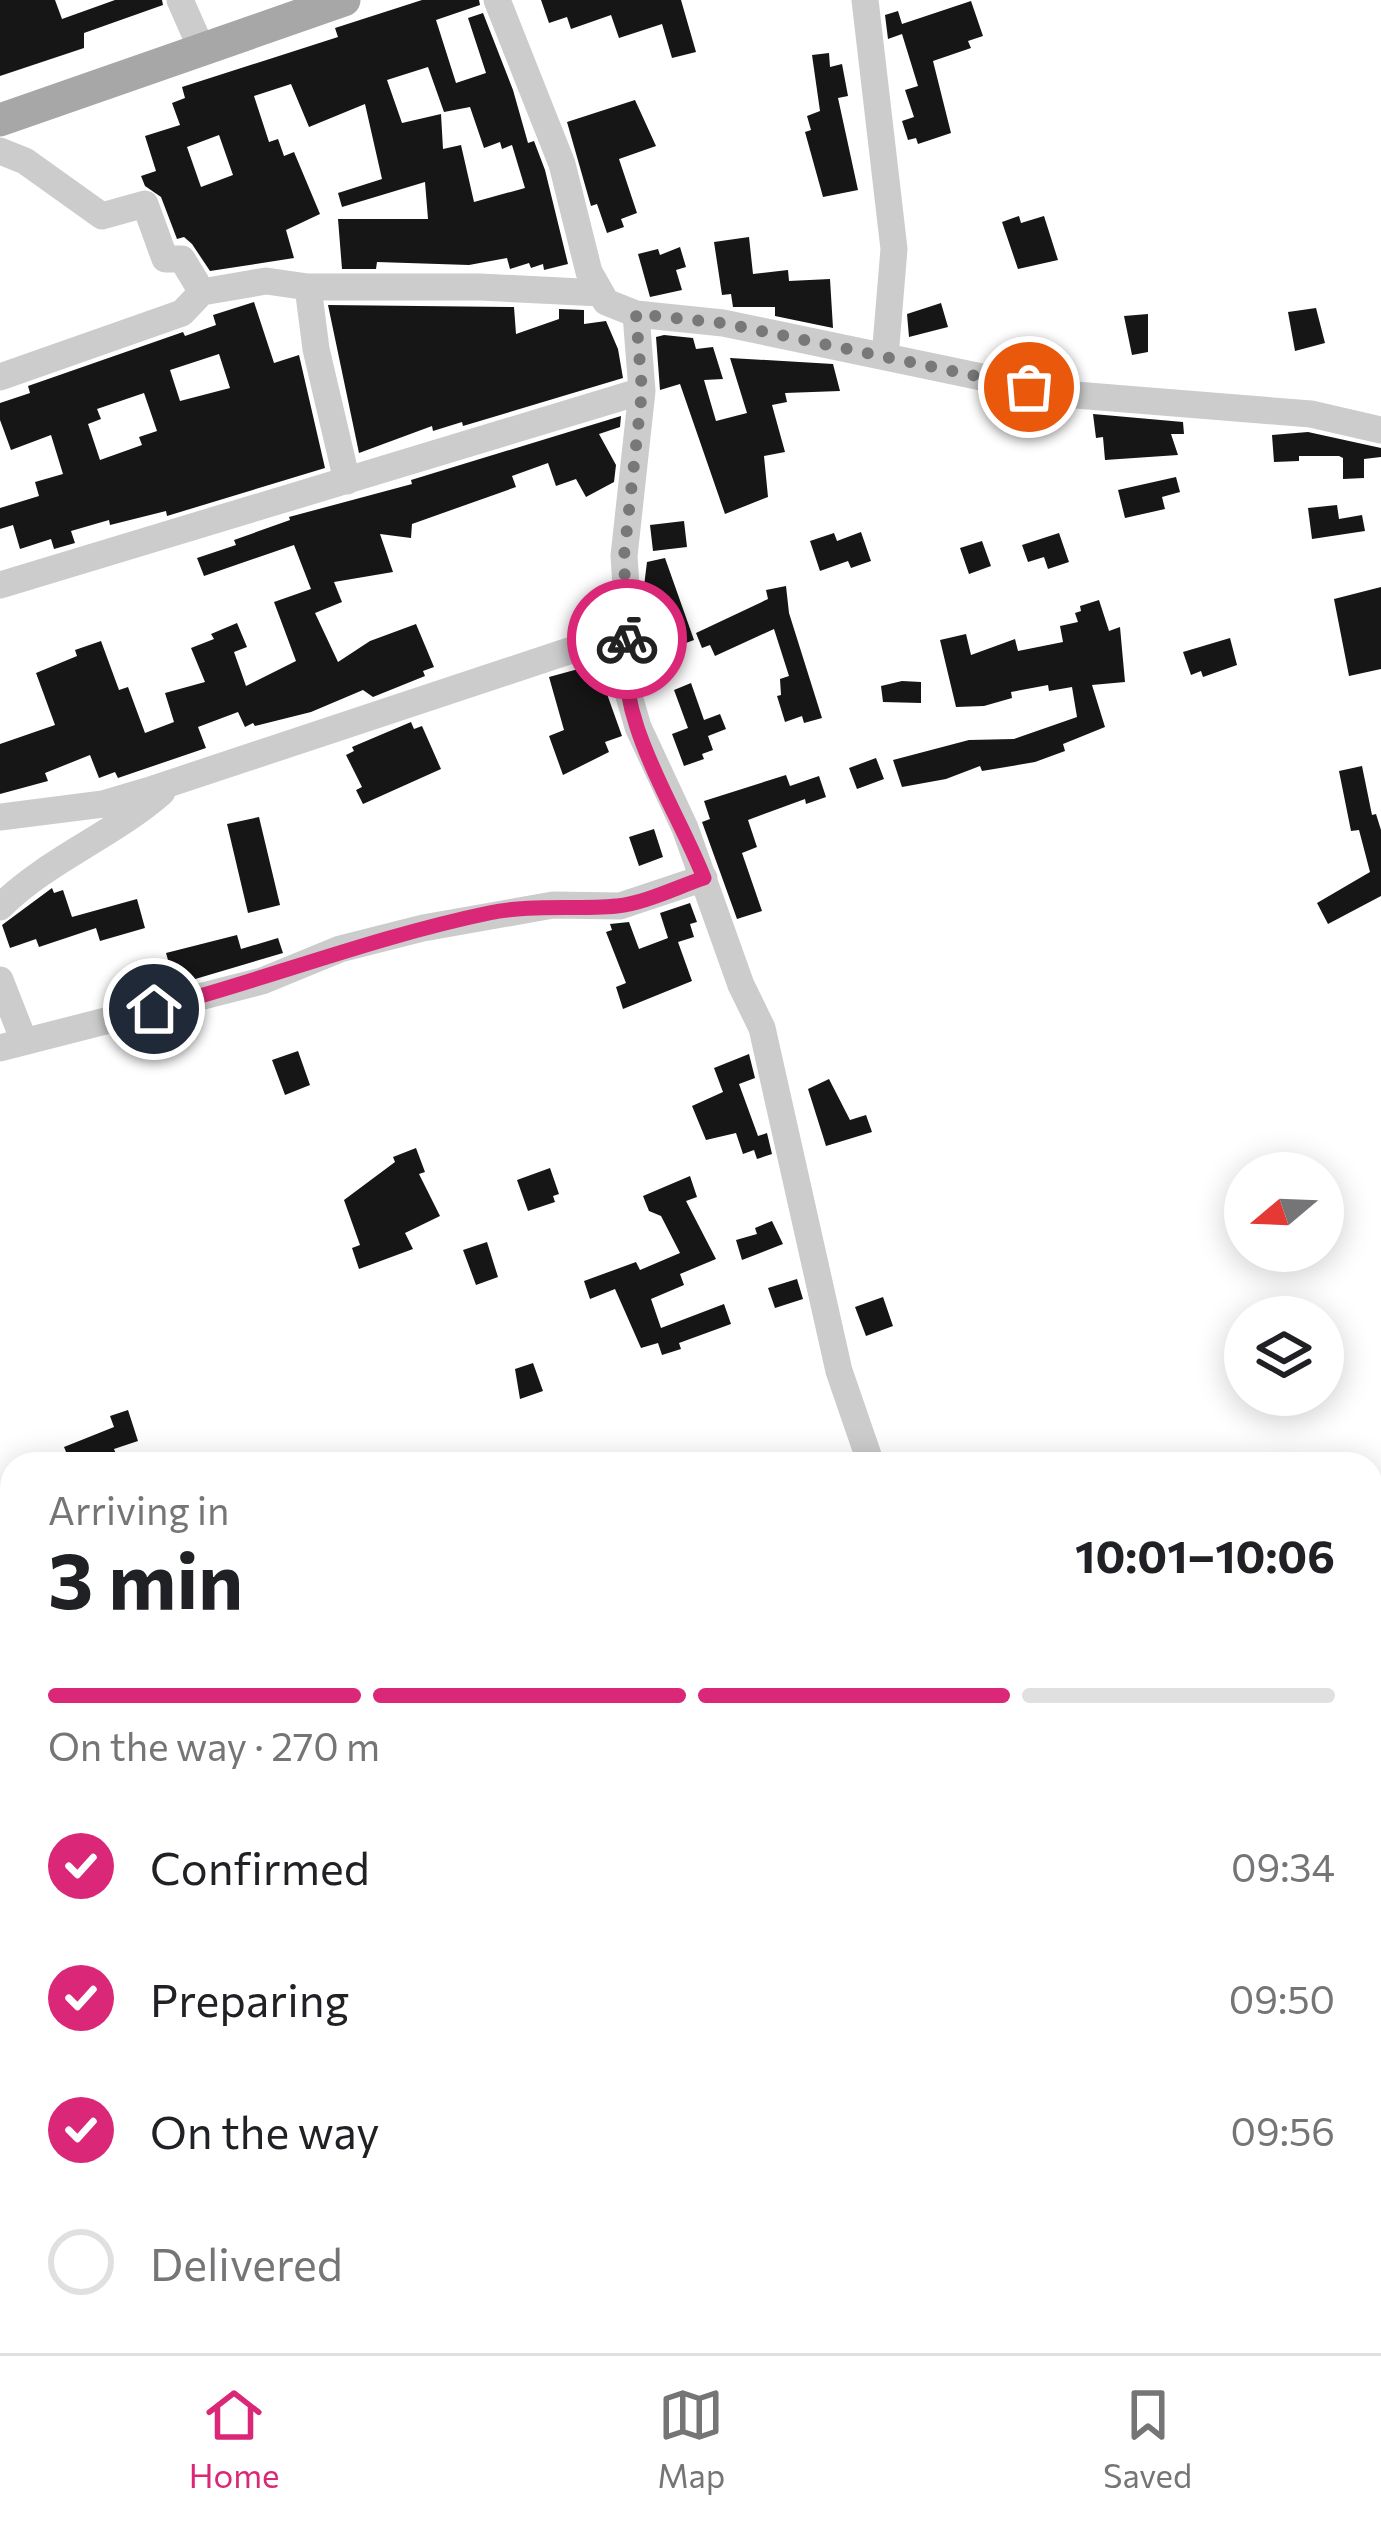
<!DOCTYPE html>
<meta charset="utf-8">
<style>
body{margin:0;font-family:Commissioner,sans-serif;background:#f2f2f2;color:#202124;height:100vh;display:flex;flex-direction:column;font-size:45px;white-space:nowrap}
*{box-sizing:border-box;margin:0}
p{font-size:39px;color:#757577}
.icon{flex:none;width:66px;height:66px;fill:none;stroke:currentColor;stroke-width:2;stroke-linecap:round;stroke-linejoin:round}
.map{position:relative;flex:1;overflow:hidden}
.side{position:absolute;left:0px;top:1452px;width:1383px;height:903px;display:flex;flex-direction:column;background:#fff;border-radius:36px 36px 0 0;box-shadow:0 6px 30px #0003}
.side>*{flex:none}
.needle{width:78px;rotate:251deg}
.fabs{position:absolute;left:1224px;top:1152px;display:grid;gap:24px}
.fabs a{display:grid;place-items:center;width:120px;height:120px;border-radius:50%;background:#fff;box-shadow:0 6px 30px #0003;font-size:60px}
.pin{position:absolute;display:grid;place-items:center;width:102px;height:102px;color:#fff;margin:-51px;border:6px solid #fff;border-radius:50%;box-shadow:0 3px 12px #0007}
.courier{position:absolute;display:grid;place-items:center;width:120px;height:120px;margin:-60px;border:9px solid #db2777;border-radius:50%;background:#fff;color:#222;box-shadow:0 3px 15px #0007}
.head em{font-style:normal;font-weight:700}
.head div{display:flex;flex-direction:column-reverse}
.head{display:flex;align-items:center;justify-content:space-between;height:204px;padding:0 48px}
h1{font-size:78px;font-weight:700;line-height:90px}
.bar{display:grid;grid-template-columns:repeat(4,1fr);gap:18px 12px;align-content:center;height:144px;padding:0 48px}
.bar i{height:15px;border-radius:9px;background:#e0e0e0}
.bar .current{background:#db2777}
.bar p{grid-column:span 4}
ol{padding:0 48px;list-style:none}
li{display:flex;align-items:center;gap:36px;height:132px}
li p{margin-inline-start:auto}
li .icon{padding:12px;border-radius:50%;background:#db2777;color:#fff;stroke-width:4}
li:last-child{color:#757577}
li i{width:66px;height:66px;border:6px solid #e0e0e0;border-radius:50%}
.dock{display:flex;justify-content:space-around;align-items:center;height:168px;border-top:3px solid #e0e0e0;background:#fff;font-size:33px;color:#757577}
.dock a{display:grid;justify-items:center;gap:6px}
.dock .current{color:#db2777}
.map>svg:first-child{display:block}
</style>
<div class="map">
<svg width="1381" height="2353" viewBox="0 0 1381 2353">
<rect width="100%" height="100%" fill="#fff"/>
<path fill="#161616" fill-rule="evenodd" d="M0,0H55L62,19L115,0H162L163,5L84,33V48L0,76Z
M422,0H479L480,5L436,20L456,83L486,73L468,18L483,13L513,90L528,143L534,141L545,170L568,264L544,270L543,264L531,268L529,263L510,269L507,258L469,265L377,262L376,269H342L338,219H428L425,182L342,207L338,193L382,179L365,104L309,127L291,84L254,96L269,142L278,139L284,156L294,152L320,214L286,230L294,258L210,271L192,244L184,237L177,239L161,197L145,186L141,176L156,171L145,136L180,125L172,103L185,98L182,87L338,37L335,28ZM428,67L444,112L470,107L484,148L500,142L502,149L512,145L525,188L474,202L461,145L443,149L441,114L402,123L387,80ZM219,135L233,175L201,187L187,147Z
M541,0H681L696,52L672,58L662,24L619,38L611,15L571,29L567,17L549,23Z
M971,1L983,36L968,41L971,48L933,61L951,133L918,144L916,138L908,140L902,121L914,117L905,90L918,86L902,34L888,39L885,15L898,11L902,24Z
M829,53L830,67L842,64L848,96L838,98L858,190L823,197L805,132L811,130L807,116L820,111L812,55Z
M635,100L656,146L619,159L637,213L621,219L624,227L607,233L597,204L591,206L567,122Z
M1019,216L1021,223L1044,216L1058,260L1018,269L1002,222Z
M749,237L753,274L788,270L789,281L830,279L833,328L775,316V307H733L731,294L722,295L714,242Z
M680,247L686,267L676,270L682,290L650,297L638,254L658,249L660,255Z
M254,302L274,363L299,355L325,468L167,516L166,511L110,525L109,520L71,531L75,543L54,549L51,539L20,549L13,525L0,529V508L39,496L35,482L63,474L51,435L11,450L0,420V403L30,393L28,386L183,332L185,336L216,325L213,315ZM219,354L230,388L180,401L170,370ZM144,393L157,431L139,437L142,445L100,460L88,424L101,419L97,409Z
M941,303L948,327L909,337L907,314Z
M328,305L514,307L516,334L559,319V309L584,310V324L606,321L618,349L623,378L463,426L462,422L433,431L432,426L359,453Z
M1316,308L1325,343L1295,351L1288,312Z
M1148,314V352L1132,355L1124,316Z
M664,335L693,338L696,349L713,347L723,379L704,380L716,421L747,413L730,358L833,364L840,391L785,393L787,402L772,405L785,452L764,456L768,497L725,514L680,384L660,390L656,337Z
M1093,414L1183,422L1184,434H1171L1178,455L1105,460L1103,437L1096,438Z
M621,416L620,427L599,434L616,465L614,482L586,497L576,479L556,486L548,463L512,476L516,487L412,524L411,538L380,534L393,572L334,582L342,602L315,613L338,662L370,641L416,624L434,667L423,671L425,676L373,697L363,690L311,712L255,726L253,723L245,727L238,712L198,727L206,748L118,778L115,772L99,778L90,755L45,773L48,781L0,794V744L55,725L36,673L77,656L75,650L101,641L119,690L128,687L145,733L174,722L165,693L205,682L191,648L214,639L211,634L237,623L247,647L234,652L246,686L296,661L274,602L311,589L294,545L204,576L197,558L236,545L234,540L290,520L289,517L412,484L411,480Z
M1308,432L1381,448V457L1364,459V478L1343,479V458L1339,456H1299V461L1274,462L1272,435Z
M1176,477L1180,492L1162,497L1165,509L1125,518L1118,490Z
M1337,505L1339,519L1362,515L1365,531L1312,539L1308,508Z
M684,521L687,547L653,551L650,525Z
M861,532L871,561L851,568L848,561L820,571L810,541L834,533L837,541Z
M1059,533L1069,562L1048,569L1044,557L1028,562L1022,545Z
M982,541L991,566L969,574L960,548Z
M665,558L694,640L662,652L650,620L646,621L644,586L647,562Z
M786,586L789,613L822,718L804,723L802,716L785,722L777,696L781,695L780,679L789,676L774,629L715,656L710,645L702,648L696,633L768,599L766,590Z
M1381,587V669L1349,676L1334,599Z
M1099,600L1109,631L1120,627L1125,682L1092,685L1105,727L1063,744L1065,751L1035,762L982,771L980,766L946,779L902,787L893,760L969,740L1014,739L1077,717L1072,687L1049,691L1048,685L1011,692L1012,698L984,706L956,707L940,640L966,634L971,655L1015,639L1018,651L1063,642L1060,626L1078,622L1075,613L1081,611L1080,606Z
M1230,638L1237,665L1203,677L1201,671L1191,675L1183,652Z
M604,662L602,680L622,736L605,742L609,752L563,775L549,736L564,730L549,677Z
M902,681L921,682V703L883,702L881,686Z
M691,683L704,720L720,714L726,729L708,736L713,750L702,754L704,759L684,766L672,734L688,728L674,690Z
M411,722L414,729L422,726L441,769L363,804L356,790L362,787L346,755L354,751L352,747Z
M876,758L884,779L857,789L849,768Z
M1362,766L1372,815L1376,814L1381,830V896L1328,924L1317,903L1370,872L1359,830L1351,831L1339,771Z
M786,775L790,786L819,776L826,797L806,804L805,799L748,820L757,847L742,853L762,911L737,919L702,822L710,819L704,801Z
M259,817L280,905L248,913L227,824Z
M654,829L663,857L639,866L629,837Z
M52,888L54,893L63,890L72,917L137,899L145,928L100,941L96,928L39,947L36,939L10,948L2,925Z
M690,903L697,922L690,924L694,937L678,942L692,981L623,1009L616,987L626,983L606,932L612,930L610,924L629,922L639,949L668,938L660,913Z
M237,935L241,949L278,938L283,953L175,985L166,953Z
M298,1051L310,1085L285,1095L272,1060Z
M749,1054L755,1078L739,1084L758,1136L767,1133L772,1154L757,1159L754,1150L743,1154L736,1133L706,1140L692,1106L723,1092L714,1068Z
M829,1079L850,1120L866,1115L872,1132L826,1146L808,1089Z
M416,1148L425,1172L419,1174L440,1216L405,1233L413,1249L359,1269L352,1248L360,1245L344,1200L395,1162L393,1157Z
M550,1168L559,1194L553,1196L555,1202L528,1211L517,1180Z
M690,1176L697,1197L686,1201L716,1259L680,1274L684,1285L651,1299L661,1328L724,1304L731,1324L679,1343L681,1349L662,1355L658,1343L641,1348L615,1289L590,1299L584,1281L636,1262L640,1270L680,1253L661,1216L649,1211L643,1196Z
M772,1221L783,1244L742,1260L736,1240L757,1234L755,1228Z
M487,1242L498,1277L476,1285L463,1250Z
M797,1279L803,1299L775,1308L768,1288Z
M883,1297L893,1326L866,1336L855,1307Z
M533,1363L543,1391L520,1399L515,1369Z
M128,1410L138,1441L114,1449L120,1464H71L64,1447L114,1427L110,1416Z"/>
<g fill="none" stroke-linecap="round" stroke-linejoin="round">
<path stroke="#ccc" stroke-width="27" d="M180,0L202,50
M497,0L562,164L589,272L606,302L636,314L723,323L1063,394L1311,414L1381,430
M865,0L894,249L885,357
M0,151L25,161L102,216L145,204L165,259H182L202,292
M308,287H480L601,293
M636,314L642,391L624,556L629,631L622,672L638,727L685,828L741,985L762,1028L839,1371L871,1464
M0,377L182,313L202,292L266,281L308,287L316,349L347,481
M0,585L642,391
M0,817L103,804L147,791L629,631
M0,907C47,860 112,836 162,792
M0,980L24,1041
M0,1048L262,981L340,949L423,928L553,905L620,906L704,878
M1371,2332L1381,2329
M453,2353L458,2343
M1325,2353L1347,2343"/>
<path stroke="#a7a7a7" stroke-width="33" d="M0,120L344,0"/>
</g>
<g fill="none" stroke-linecap="round" stroke-linejoin="round">
<path stroke="#787878" stroke-width="12" stroke-dasharray="0 21.6" d="M627,639L624,556L642,391L636,314L723,323L1029,387"/>
<path stroke="#db2777" stroke-width="15" d="M154,1009C267,979 374,937 489,913C532,904 574,910 617,906C645,903 677,887 704,878C675,804 614,719 627,639"/>
</g>
</svg>
<div class="fabs">
<a><svg class="needle" viewBox="-14 -14 28 28"><path d="M0-13l5 13h-10z" fill="#e53935"/><path d="M0 13l5-13h-10z" fill="#757577"/></svg></a>
<a><svg class="icon" aria-label="layers" viewBox="0 0 24 24"><path d="M12 4l9 5-9 5-9-5zM3 14l9 5 9-5"/></svg></a>
</div>
<div class="pin" style="left:1029px;top:387px;background:#ea580c"><svg class="icon" aria-label="bag" viewBox="0 0 24 24"><path d="M5 8h14l-1 12H6zM9 8a3 3 0 0 1 6 0"/></svg></div>
<div class="pin" style="left:154px;top:1009px;background:#1f2937"><svg class="icon" aria-label="home" viewBox="0 0 24 24"><path d="M3 11l9-7 9 7M6 9v11h12V9"/></svg></div>
<div class="courier" style="left:627px;top:639px"><svg class="icon" aria-label="bike" viewBox="0 0 24 24"><circle cx="6" cy="16" r="4"/><circle cx="18" cy="16" r="4"/><path d="M6 16l4-8h5l3 8M10 8l3 8H6M13 5h3"/></svg></div>
<section class="side">
<div class="head"><div><h1>3 min</h1><p>Arriving in</p></div><em>10:01–10:06</em></div>
<div class="bar"><i class="current"></i><i class="current"></i><i class="current"></i><i></i><p>On the way · 270 m</p></div>
<ol>
<li><svg class="icon" aria-label="check" viewBox="0 0 24 24"><path d="M5 12l5 5 9-10"/></svg>Confirmed<p>09:34</p></li>
<li><svg class="icon" aria-label="check" viewBox="0 0 24 24"><path d="M5 12l5 5 9-10"/></svg>Preparing<p>09:50</p></li>
<li><svg class="icon" aria-label="check" viewBox="0 0 24 24"><path d="M5 12l5 5 9-10"/></svg>On the way<p>09:56</p></li>
<li><i></i>Delivered</li>
</ol>
</section>
</div>
<nav class="dock">
<a class="current"><svg class="icon" aria-label="home" viewBox="0 0 24 24"><path d="M3 11l9-7 9 7M6 9v11h12V9"/></svg>Home</a>
<a><svg class="icon" aria-label="map" viewBox="0 0 24 24"><path d="M3 6l6-2 6 2 6-2v14l-6 2-6-2-6 2zM9 4v14M15 6v14"/></svg>Map</a>
<a><svg class="icon" aria-label="saved" viewBox="0 0 24 24"><path d="M7 4h10v16l-5-4-5 4z"/></svg>Saved</a>
</nav>
